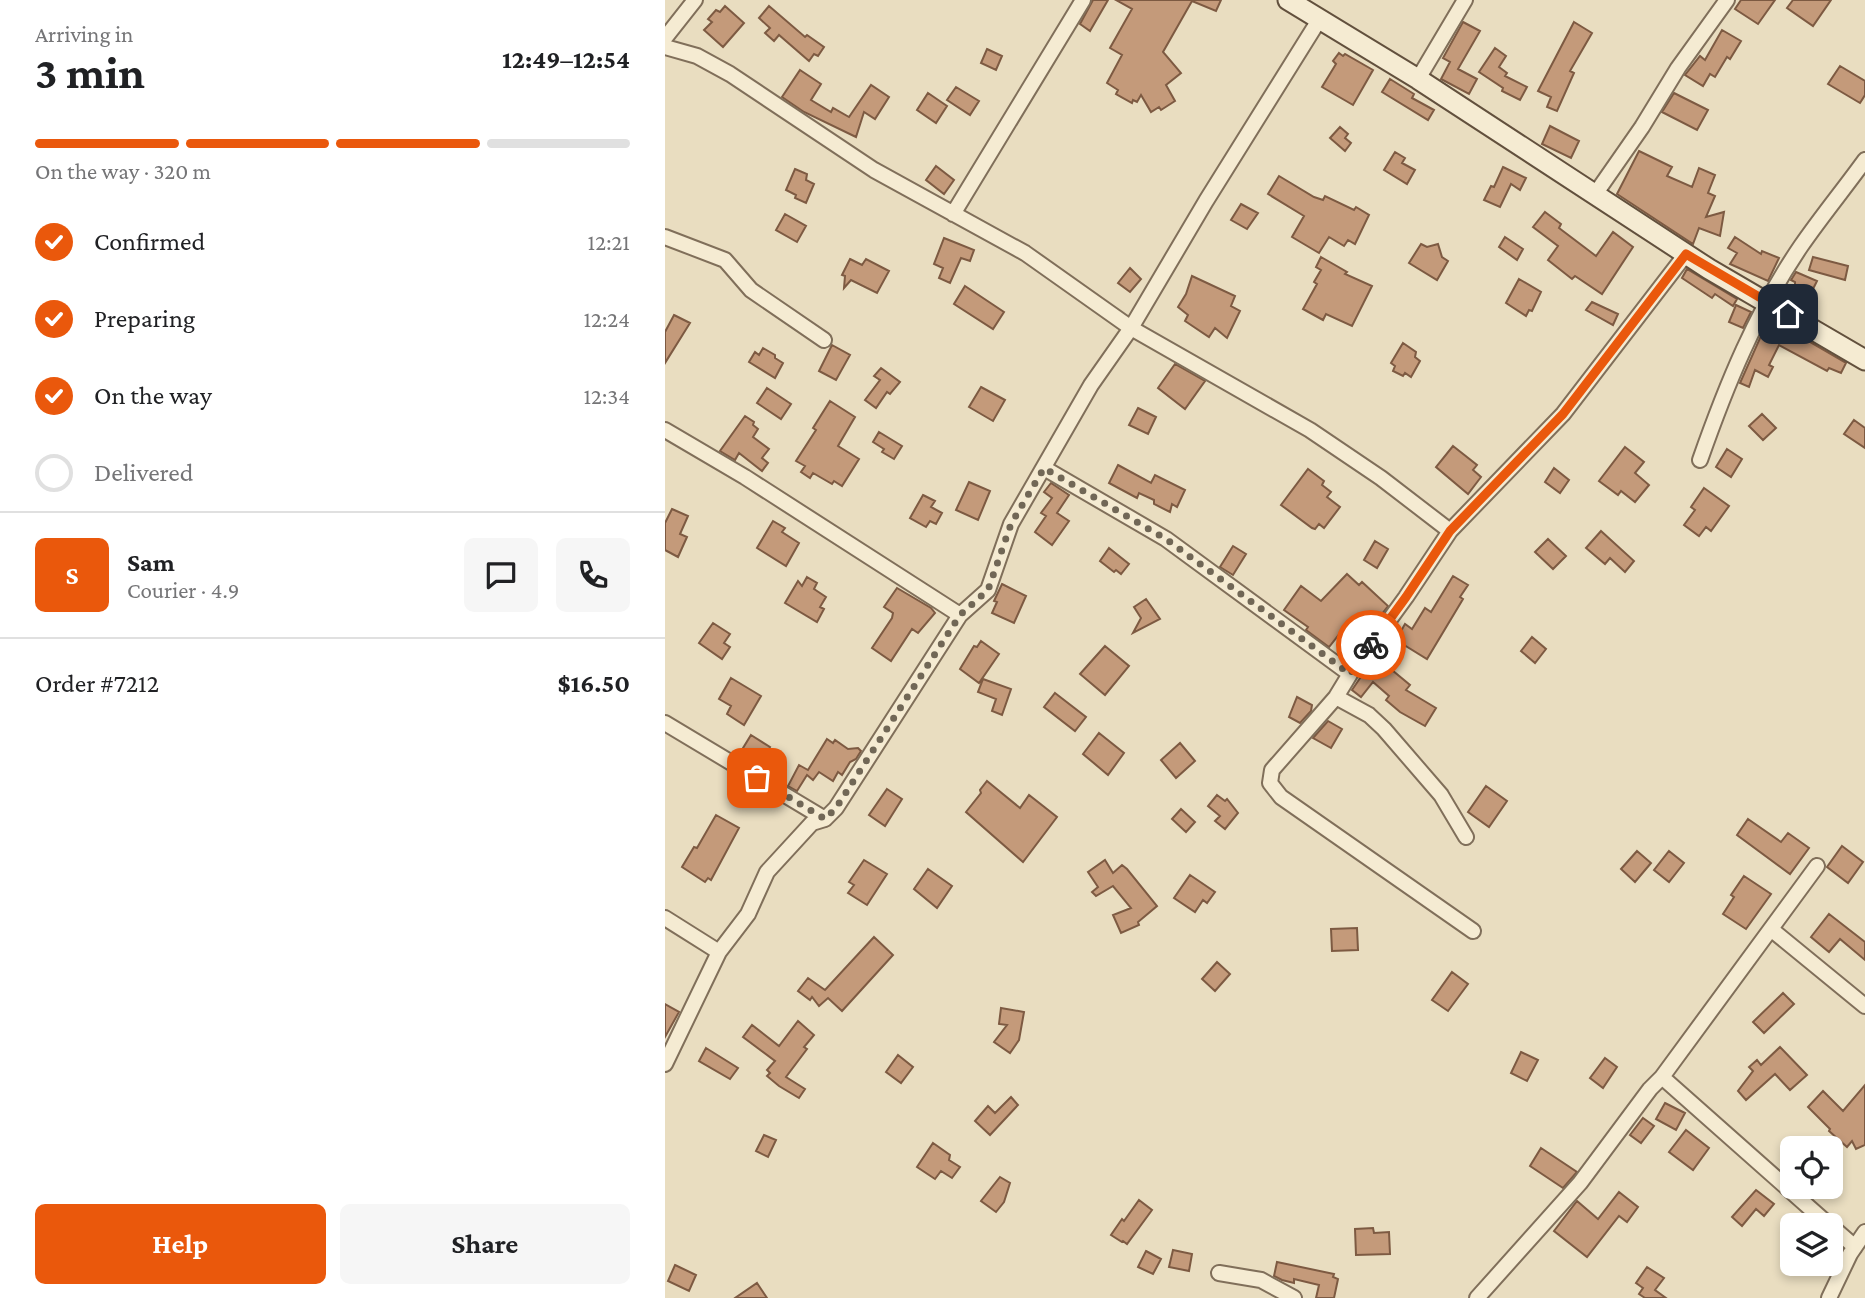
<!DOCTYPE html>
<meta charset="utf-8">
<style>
body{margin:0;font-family:"Crimson Pro",serif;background:#f6f6f6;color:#202124;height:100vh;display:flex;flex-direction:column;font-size:26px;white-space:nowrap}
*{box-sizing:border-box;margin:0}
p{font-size:23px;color:#757577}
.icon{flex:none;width:38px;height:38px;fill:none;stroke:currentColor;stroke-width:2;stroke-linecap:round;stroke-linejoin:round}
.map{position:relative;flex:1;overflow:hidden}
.side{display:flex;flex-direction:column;background:#fff;width:665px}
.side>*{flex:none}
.tools{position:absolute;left:1115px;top:1136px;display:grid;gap:14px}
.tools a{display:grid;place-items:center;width:63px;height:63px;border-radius:10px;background:#fff;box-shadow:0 4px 10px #0003;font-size:35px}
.pin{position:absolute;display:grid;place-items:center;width:60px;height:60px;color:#fff;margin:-30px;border-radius:14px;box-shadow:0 4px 10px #0006}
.courier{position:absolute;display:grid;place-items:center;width:70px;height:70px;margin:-35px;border:5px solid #ea580c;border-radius:50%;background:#fff;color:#222;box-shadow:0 2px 9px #0007}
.headline em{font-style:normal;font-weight:700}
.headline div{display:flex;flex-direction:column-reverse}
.headline{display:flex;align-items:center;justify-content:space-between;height:119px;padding:0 35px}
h1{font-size:46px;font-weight:700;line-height:52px}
.bar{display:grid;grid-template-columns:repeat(4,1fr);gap:10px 7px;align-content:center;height:84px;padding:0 35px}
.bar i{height:9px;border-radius:5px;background:#e0e0e0}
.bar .current{background:#ea580c}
.bar p{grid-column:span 4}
.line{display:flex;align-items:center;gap:18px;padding:0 35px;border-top:2px solid #e0e0e0}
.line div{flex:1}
.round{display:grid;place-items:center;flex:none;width:74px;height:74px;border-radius:10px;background:#f6f6f6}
ol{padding:0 35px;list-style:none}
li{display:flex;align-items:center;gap:21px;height:77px}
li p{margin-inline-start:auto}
li .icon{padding:7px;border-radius:50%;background:#ea580c;color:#fff;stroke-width:4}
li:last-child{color:#757577}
li i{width:38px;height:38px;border:4px solid #e0e0e0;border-radius:50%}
.button{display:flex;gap:14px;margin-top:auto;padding:14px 35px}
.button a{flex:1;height:80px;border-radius:10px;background:#ea580c;color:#fff;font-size:28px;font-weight:700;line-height:80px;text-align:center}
.button a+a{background:#f6f6f6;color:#202124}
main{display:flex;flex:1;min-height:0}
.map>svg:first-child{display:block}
</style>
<main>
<section class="side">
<div class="headline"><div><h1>3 min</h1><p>Arriving in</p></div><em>12:49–12:54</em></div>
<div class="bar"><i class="current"></i><i class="current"></i><i class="current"></i><i></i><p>On the way · 320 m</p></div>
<ol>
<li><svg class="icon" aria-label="check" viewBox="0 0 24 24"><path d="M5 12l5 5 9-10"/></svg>Confirmed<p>12:21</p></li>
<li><svg class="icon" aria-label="check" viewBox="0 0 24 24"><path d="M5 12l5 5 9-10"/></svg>Preparing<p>12:24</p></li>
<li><svg class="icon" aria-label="check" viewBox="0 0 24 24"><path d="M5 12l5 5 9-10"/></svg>On the way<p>12:34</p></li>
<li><i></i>Delivered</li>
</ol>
<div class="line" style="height:126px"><b class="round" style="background:#ea580c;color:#fff">S</b><div><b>Sam</b><p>Courier · 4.9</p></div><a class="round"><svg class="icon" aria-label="chat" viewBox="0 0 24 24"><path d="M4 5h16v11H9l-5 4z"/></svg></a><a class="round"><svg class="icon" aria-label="phone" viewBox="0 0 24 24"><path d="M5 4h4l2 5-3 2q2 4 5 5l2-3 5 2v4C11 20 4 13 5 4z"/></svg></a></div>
<div class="line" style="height:91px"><div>Order #7212</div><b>$16.50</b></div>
<div class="button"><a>Help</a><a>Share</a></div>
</section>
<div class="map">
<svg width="1200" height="1298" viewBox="0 0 1200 1298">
<rect width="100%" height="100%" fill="#e9ddc0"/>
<path fill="#c49a7a" stroke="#7d5a42" stroke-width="2" d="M428,0H443L425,31L415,24Z
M451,0H556L551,11L527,1L498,52L516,73L501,85L510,101L496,110L494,107L486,112L476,95L472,102L468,100L467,103L451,94L453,90L442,83L457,55L445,48L467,9Z
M1076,0H1110L1093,24L1070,9Z
M1128,0H1166L1148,26L1122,8Z
M60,6L79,23L58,47L39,30L47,22L43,19L51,10L55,12Z
M104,6L140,37L142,35L159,47L153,56L149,54L144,61L114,35L109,41L100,33L105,28L94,18Z
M798,22L815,31L793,69L812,79L804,94L776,79L785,62L778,58Z
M909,22L927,33L905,71L909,73L892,111L882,107L886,97L873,91Z
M1057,30L1076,41L1065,59L1062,57L1050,77L1045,74L1038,86L1020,75L1035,56L1040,60Z
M830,48L841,56L834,67L842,73L840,76L862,87L855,100L837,91L838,88L814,72Z
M322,49L337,56L331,70L316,63Z
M674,53L678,56L680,54L708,70L688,105L657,87L671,64L668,61Z
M1175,66L1200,81V95L1195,103L1163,84Z
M135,70L156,84L146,100L166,112L168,108L184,117L206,85L224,97L210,119L199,112L191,137L139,112L117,97Z
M725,79L749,94L747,98L769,110L763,120L717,92Z
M291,87L314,101L305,115L282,100Z
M263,93L282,106L271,123L252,110Z
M1009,93L1043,110L1032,130L997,112Z
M885,126L914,141L906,158L877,144Z
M675,127L683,134L680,138L686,143L680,151L665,138Z
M974,151L1007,167L1002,176L1027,187L1034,168L1050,175L1043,193L1050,196L1041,217L1059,212L1055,236L1034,228L1028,244L952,194Z
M730,152L740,158L737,163L750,170L742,184L719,170Z
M271,166L289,180L279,194L261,180Z
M838,167L861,178L855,190L846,184L835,207L819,200L826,186L829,187Z
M130,169L142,174L141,180L149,184L141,203L130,198L131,195L121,190Z
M614,176L649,197L658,200L660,196L689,210L691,207L704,215L690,244L683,240L679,246L664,237L654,253L627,237L639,216L603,194Z
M576,204L593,213L582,229L566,220Z
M880,212L896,224L894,228L931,256L948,232L968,247L937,294L910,276L907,279L883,260L893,246L868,227Z
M120,214L141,226L132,242L111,230Z
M840,237L858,249L852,260L834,247Z
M1070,237L1096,254L1097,251L1114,258L1103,281L1065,264L1072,253L1063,248Z
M279,238L309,250L305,261L296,258L285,283L274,278L278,268L269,264Z
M756,244L762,247L773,244L777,257L783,261L772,280L744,263Z
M656,257L682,272L680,274L707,286L687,326L661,314L658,320L638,309L652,284L649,282L656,270L651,267Z
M1148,257L1183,266L1180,280L1144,270Z
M185,259L197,265L201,259L224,271L212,293L186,280L179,288L180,276L177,275Z
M465,268L476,279L465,292L453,283Z
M1022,269L1072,299L1068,306L1050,294L1047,298L1017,278Z
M1131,272L1152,281L1148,289L1144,288L1130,290V282L1126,280Z
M527,276L570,296L566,306L575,311L562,338L550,328L544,337L520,321L523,315L513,307L521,294Z
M854,279L876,292L867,311L864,310L861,316L841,303Z
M300,286L339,312L328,329L289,304Z
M927,302L953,314L948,325L921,310Z
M1071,305L1086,312L1078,328L1064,322Z
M9,315L25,323L0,363V332Z
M1104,318L1181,363L1176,373L1164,368L1162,371L1114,345L1104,365L1108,367L1103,377L1090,370L1084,387L1075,383Z
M738,343L751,352L750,357L755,361L746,377L740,373L738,376L728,371L730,366L726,363Z
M167,345L185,355L171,380L154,371Z
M98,348L110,355V358L118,363L110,378L84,362L90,352L94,355Z
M510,364L540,381L520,409L493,388Z
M216,368L235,382L225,394L222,392L211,408L200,400L215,380L209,376Z
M316,387L340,400L328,421L304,407Z
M102,388L126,404L116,419L92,403Z
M165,401L190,417L173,446L194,459L177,486L169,481L167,484L148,473L145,478L136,472L140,466L131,461L151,430L148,428Z
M473,408L491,417L483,434L464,425Z
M1097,414L1111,428L1098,440L1084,426Z
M80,416L89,422L88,425L93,429L88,437L104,449L97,458L103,463L97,471L74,453L70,460L55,451Z
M1189,420L1200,428V448L1179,434Z
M214,432L237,446L229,459L217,452L219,449L208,442Z
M788,446L812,465L808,470L816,477L803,494L771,467Z
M960,447L979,462L970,473L984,485L970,502L956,491L953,495L934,481Z
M1062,449L1077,459L1066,477L1051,467Z
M453,465L486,483L490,475L520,490L512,507L507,504L505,512L489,504V500L474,493L472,498L444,483Z
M889,468L904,480L895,493L880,482Z
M643,469L659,481L657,485L666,492L662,497L675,507L659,528L654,524L650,529L647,528L616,505Z
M304,482L325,491L313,520L291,510Z
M386,483L404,495L392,513L404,521L387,545L370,532L381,516L376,513L387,498L379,492Z
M1039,488L1064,506L1046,531L1041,527L1034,536L1019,525L1030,510L1026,507Z
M258,495L270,501L266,507L277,513L271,524L265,521L261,527L245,518Z
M7,509L23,516L15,534L22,537L13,557L0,550V523Z
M108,521L120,528L117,532L134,543L121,566L92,548Z
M936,531L969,561L960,572L945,558L940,564L921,548Z
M883,539L901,556L888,569L870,552Z
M710,541L723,549L712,568L699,560Z
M568,546L581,554L568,575L555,567Z
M444,548L464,564L456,574L451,570L449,572L435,561Z
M682,574L694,585L697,582L723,606L697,640L680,627L664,647L641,630L643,627L619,610L636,586L656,601Z
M788,576L803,585L795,597L798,599L762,659L731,640L740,624L747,629L760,608L766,612Z
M142,577L152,583L149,589L161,597L155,607L159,609L152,622L120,603L133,581L137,586Z
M337,584L361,596L349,623L327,613L332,602L329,601Z
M232,588L266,608L270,613L253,633L247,629L226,661L207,648L227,618L228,613L219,607Z
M481,599L495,619L468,633L476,618L469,607Z
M48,623L65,634L59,643L65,647L57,659L34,643Z
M867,637L881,649L870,663L856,651Z
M316,641L334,654L314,683L295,669L309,646L312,647Z
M440,646L464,666L440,695L415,674Z
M710,656L745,685L741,690L771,708L760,726L735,712L721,700L724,696L708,682L696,697L687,690Z
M66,678L96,696L79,725L62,714L66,706L54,699Z
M318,679L346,689L337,715L327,711L331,699L313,692Z
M390,693L421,717L410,731L379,707Z
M632,697L647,705L646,711L635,723L624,717Z
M663,721L677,729L666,748L648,738Z
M434,733L459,753L443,775L418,754Z
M86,735L105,747L94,765L75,753Z
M162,739L168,743L170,740L183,749L193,748L196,751L191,759L185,762L177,775L173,772L168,781L154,772L148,780L142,775L132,791L123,786L134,765L143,770Z
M515,743L530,761L511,778L496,760Z
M322,781L355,808L364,795L392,817L358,862L301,812L316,793L315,790Z
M821,786L842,801L824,827L803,812Z
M222,789L237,799L220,826L204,815Z
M552,795L560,801L562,799L573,813L560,829L550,821L555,816L543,806Z
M516,809L530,822L521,832L507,819Z
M51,815L74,828L46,880L43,878L40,882L17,867L29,847L32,848Z
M1083,819L1116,842L1123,833L1144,848L1125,874L1072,835Z
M1177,846L1198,862L1183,883L1162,867Z
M972,851L986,863L970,882L956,869Z
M1004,851L1019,863L1004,882L989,870Z
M199,860L222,874L202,905L183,893L189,885L184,882Z
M440,860L448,873L457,865L462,869L492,906L473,922L474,925L456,933L448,915L466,908L448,886L431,896L427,892L433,887L423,872Z
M263,869L287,886L272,908L249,889Z
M525,875L550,892L542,903L538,900L530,912L509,898Z
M1079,876L1106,894L1081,929L1058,914L1069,897L1066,895Z
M1164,914L1200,942V960L1175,939L1164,952L1146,937Z
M692,928L693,950L667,951L666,929Z
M209,937L228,955L177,1011L163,998L154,1006L147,997L145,1000L133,991L143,978L160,990Z
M552,962L565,974L550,991L537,979Z
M787,972L803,984L783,1011L767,1000Z
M1118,993L1129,1004L1099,1033L1088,1022Z
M0,1004L14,1012L0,1037Z
M336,1008L359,1012L354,1040L345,1053L329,1042L342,1025L334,1024Z
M133,1021L149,1035L139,1047L142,1049L121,1077L140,1089L134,1098L114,1086L102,1076L105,1073L102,1070L110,1061L78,1037L87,1025L114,1046Z
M1115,1047L1142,1075L1125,1090L1110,1074L1081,1100L1073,1091L1088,1071L1084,1067L1092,1060L1096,1065Z
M41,1048L73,1068L65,1079L34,1061Z
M856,1052L873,1060L862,1081L846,1073Z
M233,1055L248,1067L236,1083L221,1072Z
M940,1058L952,1067L938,1088L925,1078Z
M1200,1085V1145L1191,1149L1187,1141L1182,1147L1164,1131L1165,1129L1143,1107L1158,1091L1178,1111Z
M346,1097L353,1105L325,1135L310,1121L323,1106L330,1113Z
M1000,1103L1020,1113L1011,1130L991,1119Z
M978,1118L989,1126L976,1143L965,1135Z
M1021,1130L1044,1148L1028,1170L1004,1152Z
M99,1135L111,1140L103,1157L91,1151Z
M268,1143L285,1155L284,1160L295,1167L287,1178L276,1171L270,1179L252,1167Z
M876,1148L912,1172L898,1188L865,1166Z
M335,1177L345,1183L339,1202L331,1212L316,1201Z
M1091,1190L1109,1204L1099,1216L1091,1209L1077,1226L1067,1217Z
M954,1192L973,1207L962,1222L954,1216L922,1257L889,1231L912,1201L933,1219Z
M474,1200L487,1210L462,1244L458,1241L457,1242L446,1235L457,1219L459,1221Z
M708,1228L709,1233L724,1232L725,1254L691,1255L690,1229Z
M508,1250L527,1254L524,1271L504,1267Z
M481,1251L496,1259L488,1274L473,1267Z
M612,1262L669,1274L668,1277L673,1279L669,1298H651L654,1285L629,1279V1283L617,1280L609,1276Z
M10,1265L31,1275L24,1291L3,1281Z
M982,1267L999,1278L990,1290L1001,1298H980L974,1294L978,1288L971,1283Z
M92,1283L102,1298H70Z"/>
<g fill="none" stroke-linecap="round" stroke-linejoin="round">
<defs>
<path id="minor" d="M0,38L30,0
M0,47L32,56L65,74L209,170L360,253L466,328L645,430L716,478L785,531
M753,79L800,0
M931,193L977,127L1013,68L1062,0
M288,214L418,0
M0,237L60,260L86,290L159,340
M0,430L80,477L295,615
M1035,460C1061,386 1091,312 1136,246C1156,217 1179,189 1200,160
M379,468L501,539L685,674
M671,697L704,715L719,729L776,795L801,837
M0,723L160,819
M0,918L54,952
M1107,930L1200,1006
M808,931L616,797L605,783L607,770L671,697L685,674L741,597L785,531L898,414L1021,254
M0,1064L54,952L83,914L102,872L147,823L160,819L171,808L295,615L323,590L346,524L426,385L466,328L541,201L654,20
M997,1077L1164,1225
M1166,1226L1190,1247
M554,1273L596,1280L629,1298
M812,1298L915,1183L985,1089L997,1077L1152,866
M1164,1298L1185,1254L1200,1232"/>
<path id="secondary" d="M623,0L753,79L1044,269L1200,360"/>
</defs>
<use href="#minor" stroke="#806f5a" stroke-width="18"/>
<use href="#secondary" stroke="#62503d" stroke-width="23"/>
<use href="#minor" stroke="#f5ebd2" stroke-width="14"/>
<use href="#secondary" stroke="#f5ebd2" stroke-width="19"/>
</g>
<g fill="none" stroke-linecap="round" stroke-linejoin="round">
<path stroke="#716756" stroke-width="7" stroke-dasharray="0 12.6" d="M92,778L160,819L171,808L295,615L323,590L346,524L379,468L501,539L685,674L706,645"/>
<path stroke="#ea580c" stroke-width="9" d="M706,645L741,597L785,531L898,414L1021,254L1123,314"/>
</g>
</svg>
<div class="tools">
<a><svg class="icon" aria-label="locate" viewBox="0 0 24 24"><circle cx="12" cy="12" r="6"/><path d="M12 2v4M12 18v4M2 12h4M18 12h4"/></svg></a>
<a><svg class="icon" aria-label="layers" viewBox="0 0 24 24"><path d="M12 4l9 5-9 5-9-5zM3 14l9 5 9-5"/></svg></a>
</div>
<div class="pin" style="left:92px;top:778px;background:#ea580c"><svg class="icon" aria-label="bag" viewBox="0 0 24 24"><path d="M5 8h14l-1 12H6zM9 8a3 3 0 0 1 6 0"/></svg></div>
<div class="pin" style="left:1123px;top:314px;background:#1f2937"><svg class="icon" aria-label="home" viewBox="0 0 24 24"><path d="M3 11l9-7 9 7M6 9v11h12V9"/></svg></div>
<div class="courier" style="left:706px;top:645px"><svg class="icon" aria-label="bike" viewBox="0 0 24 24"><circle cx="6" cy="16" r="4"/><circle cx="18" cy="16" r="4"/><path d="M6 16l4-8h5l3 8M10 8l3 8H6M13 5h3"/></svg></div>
</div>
</main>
